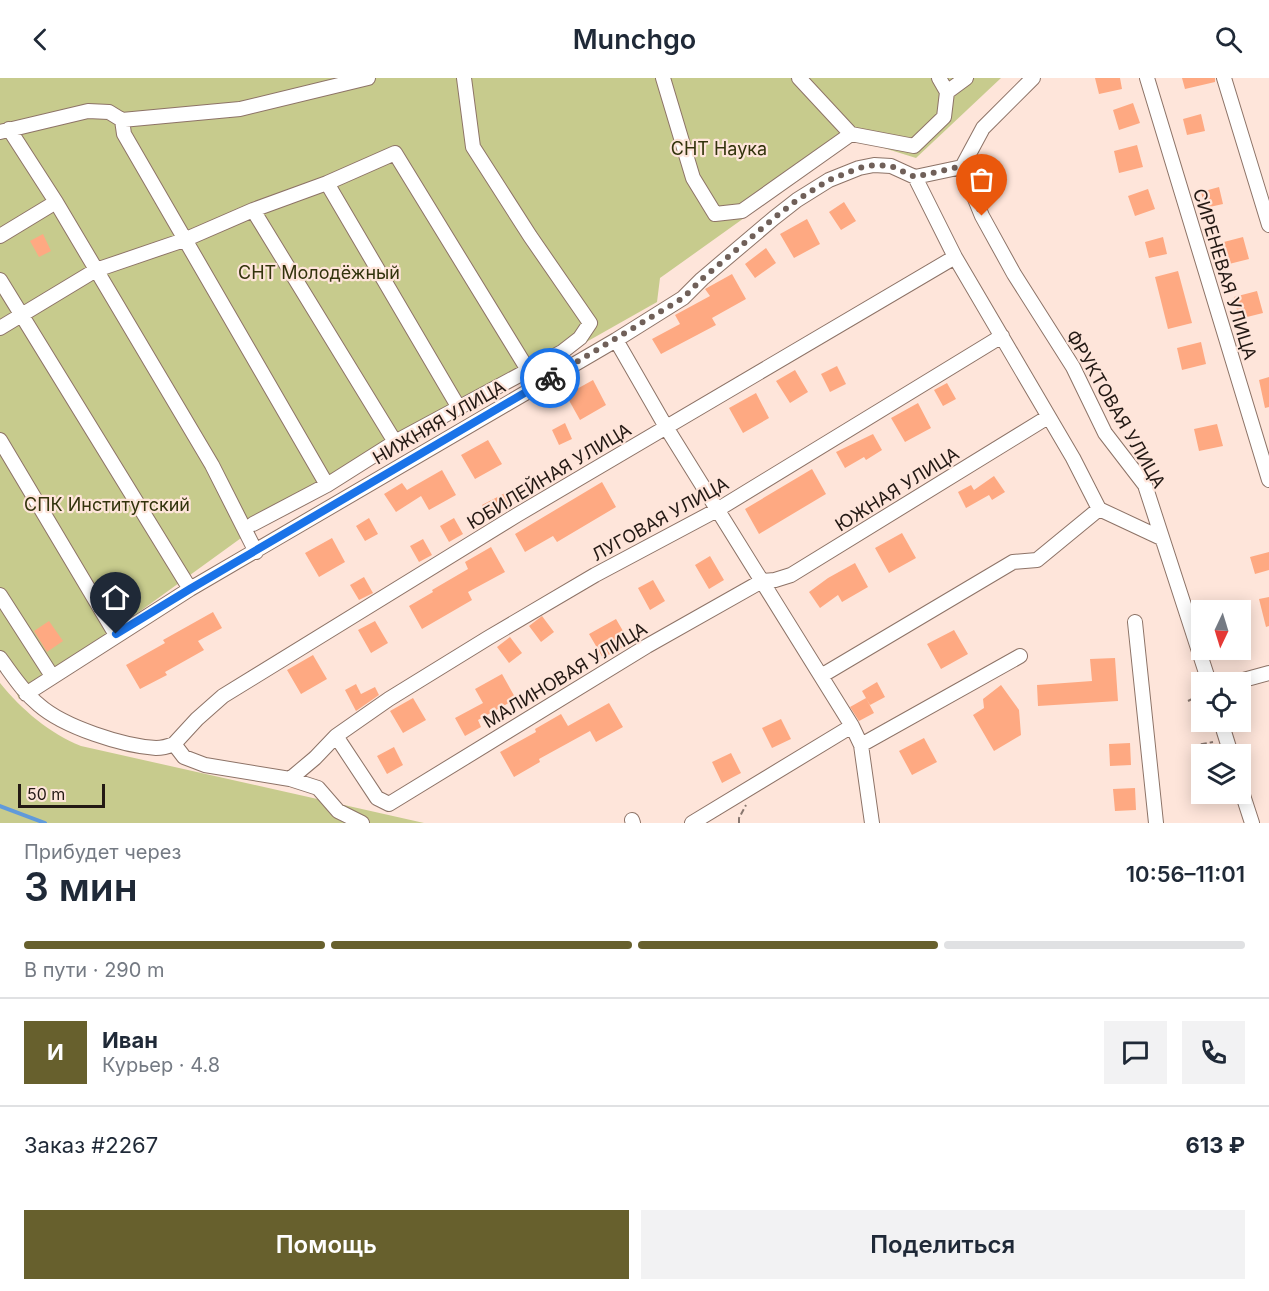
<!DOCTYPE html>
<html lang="ru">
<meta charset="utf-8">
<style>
body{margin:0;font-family:Inter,sans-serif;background:#f2f2f3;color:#1f2937;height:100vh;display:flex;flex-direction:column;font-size:22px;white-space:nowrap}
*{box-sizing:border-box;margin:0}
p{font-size:20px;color:#747a83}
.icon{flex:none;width:33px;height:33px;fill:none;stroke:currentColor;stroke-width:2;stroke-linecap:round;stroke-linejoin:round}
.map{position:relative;height:745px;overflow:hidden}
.details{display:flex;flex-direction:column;background:#fff;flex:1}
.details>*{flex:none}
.needle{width:39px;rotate:184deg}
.controls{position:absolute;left:1191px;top:522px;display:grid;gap:12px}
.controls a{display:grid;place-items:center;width:60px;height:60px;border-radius:0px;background:#fff;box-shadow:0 3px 15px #0003;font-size:30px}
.scale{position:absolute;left:18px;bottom:15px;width:87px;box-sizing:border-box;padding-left:6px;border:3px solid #231914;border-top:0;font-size:16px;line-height:21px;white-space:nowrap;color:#231914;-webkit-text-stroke:4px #fee5da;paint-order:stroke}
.pin{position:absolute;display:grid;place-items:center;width:51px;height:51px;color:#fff;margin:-62px -26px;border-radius:50% 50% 50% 0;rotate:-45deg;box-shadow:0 0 6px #0007}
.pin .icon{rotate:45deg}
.courier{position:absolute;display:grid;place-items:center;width:60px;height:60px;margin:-30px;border:4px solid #1a73e8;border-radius:50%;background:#fff;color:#222;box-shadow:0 2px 8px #0007}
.head em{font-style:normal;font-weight:600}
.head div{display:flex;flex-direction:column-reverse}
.head{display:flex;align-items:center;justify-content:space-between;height:102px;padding:0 24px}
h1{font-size:39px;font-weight:600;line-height:45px}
.bar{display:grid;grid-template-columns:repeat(4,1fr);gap:9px 6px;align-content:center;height:72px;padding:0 24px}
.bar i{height:8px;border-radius:4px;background:#e0e1e3}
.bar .current{background:#67602d}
.bar p{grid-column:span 4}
.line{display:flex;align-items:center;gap:15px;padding:0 24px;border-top:2px solid #e0e1e3}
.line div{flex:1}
.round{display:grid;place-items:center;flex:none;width:63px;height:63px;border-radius:0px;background:#f2f2f3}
.action{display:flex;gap:12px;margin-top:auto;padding:12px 24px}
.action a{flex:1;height:69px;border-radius:0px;background:#67602d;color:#fff;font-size:24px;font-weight:600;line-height:69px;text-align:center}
.action a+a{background:#f2f2f3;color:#1f2937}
header{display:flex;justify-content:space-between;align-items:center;height:78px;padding:0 24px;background:#fff;font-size:27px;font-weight:600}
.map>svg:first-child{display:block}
</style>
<header><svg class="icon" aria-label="back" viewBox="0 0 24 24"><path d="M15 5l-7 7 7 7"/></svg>Munchgo<svg class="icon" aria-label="search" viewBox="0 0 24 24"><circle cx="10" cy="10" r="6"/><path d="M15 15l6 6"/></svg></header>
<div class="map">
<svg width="1269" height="745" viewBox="0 0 1269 745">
<rect width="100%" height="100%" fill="#fee5da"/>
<path fill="#c7cb8d" d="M0,0H1001L916,80L855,61L660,200L657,224L248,455L19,621L0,576Z
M0,605C22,632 49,655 81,668L424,745H0Z"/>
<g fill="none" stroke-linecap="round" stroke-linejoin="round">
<path stroke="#609ada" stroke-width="4" d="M0,728L45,745"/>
</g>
<path fill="#fea982" d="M1095,0H1120L1122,11L1099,16Z
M1182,0H1215V4L1185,11Z
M1133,25L1140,45L1119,52L1113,32Z
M1201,36L1205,53L1187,57L1183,41Z
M1137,67L1143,89L1119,95L1114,73Z
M1219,109L1223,126L1205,130L1201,114Z
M1148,111L1155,131L1135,138L1128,118Z
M844,124L856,143L841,152L829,134Z
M807,141L820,166L794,180L780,156Z
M43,156L51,173L39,179L30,163Z
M1163,159L1167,176L1149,180L1145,164Z
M1243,159L1249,181L1225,187L1220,165Z
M766,170L776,185L755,200L745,186Z
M1178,193L1192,245L1168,251L1155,199Z
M732,196L746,221L712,240L716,247L661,276L652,261L680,246L675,237L710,218L705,211Z
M1257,213L1263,235L1239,241L1234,219Z
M1201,264L1206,286L1182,292L1177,270Z
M837,288L846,306L830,314L821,296Z
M795,292L808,314L790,325L776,303Z
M1269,299V329L1265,330L1259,302Z
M593,302L606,327L580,342L566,317Z
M947,305L956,321L943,328L934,312Z
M756,315L769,340L743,355L729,330Z
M918,325L931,350L905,364L891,340Z
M565,345L572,361L559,367L552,352Z
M1217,346L1223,368L1199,373L1194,351Z
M873,356L882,372L866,382L864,379L845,390L836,374Z
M488,362L502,386L475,401L461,377Z
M812,391L826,416L759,456L745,431Z
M442,392L456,417L429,432L421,418L396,434L384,416L402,405L407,412Z
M994,398L1005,414L992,422L989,417L966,430L958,414L971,407L974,412Z
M602,404L616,429L557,464L553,458L525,474L515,456Z
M505,415L511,425L487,438L482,427Z
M369,440L378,456L365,463L356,448Z
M454,440L463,456L449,464L440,448Z
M902,455L916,480L889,495L875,470Z
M332,460L345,484L319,499L305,475Z
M423,461L432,477L419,484L410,468Z
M491,469L505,494L468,514L472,522L422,551L409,528L433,514L432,512L468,491L465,484Z
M1269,474V492L1255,496L1250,479Z
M710,478L724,502L709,511L695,487Z
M855,485L868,509L842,524L838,517L820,530L809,514L828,500Z
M364,499L373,515L359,522L350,507Z
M653,502L665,523L650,532L638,510Z
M1269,519V548L1266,549L1259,521Z
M213,534L222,550L198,563L204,572L165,594L167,597L140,611L126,587L165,565L163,562Z
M542,538L554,554L541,564L529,548Z
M616,541L630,565L603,580L589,556Z
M49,543L63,563L47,574L34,553Z
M375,543L388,565L371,575L358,552Z
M954,552L968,576L941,591L927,566Z
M510,559L522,575L509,585L497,569Z
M313,577L327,601L301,616L287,592Z
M1115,580L1118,623L1038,628L1037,607L1092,603L1090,581Z
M502,596L516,621L478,642L481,649L465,658L455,640L483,625L475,611Z
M877,604L885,619L870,627L862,613Z
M356,606L361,616L375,609L379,617L356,633L345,612Z
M1001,607L1019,632L1021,657L994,673L973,637L984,630L983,621Z
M413,620L426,642L403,655L390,633Z
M866,620L874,635L859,643L850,629Z
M609,625L623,649L596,664L590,653L539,681L540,684L514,699L500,674L536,654L535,651L561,636L568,648Z
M781,641L791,661L772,670L762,650Z
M924,660L937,684L912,697L899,673Z
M1130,665L1131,687L1110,688L1109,666Z
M394,669L403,687L387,696L377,678Z
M731,675L741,695L722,705L712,684Z
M1135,710L1136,732L1115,733L1113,711Z"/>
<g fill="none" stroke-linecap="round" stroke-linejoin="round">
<defs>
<path id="minor" d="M663,0L693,100L715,136L742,133L851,56L914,68L944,39L947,14L966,0
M799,0L851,56
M939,0L947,14
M1147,0L1269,402
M1224,0L1269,147
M122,42L124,56L327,407
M9,51L56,124L212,387L256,474
M0,54L88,33L109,34L122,42L240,31L368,0
M962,89L982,138L1014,196L1073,289L1105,355L1145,407L1209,604
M962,89L983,50L1033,0
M915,99L955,179L1073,380L1099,431L1161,460
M327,105L459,330
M253,132L395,364
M0,158L56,124
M0,202L190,511
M0,250L96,192L184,162L253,132L327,105L395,75L528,292
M616,262L666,349L852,648L861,667L872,745
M0,362L116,557
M253,446L327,407L395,364L562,274L580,260L590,245L530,158L473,69L464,0
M0,517L52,598
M1135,544L1156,745
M0,580C12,596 23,614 39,627C64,649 123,668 156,670C162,670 169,668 174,666L184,679L205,687L290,701L318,710L338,733L362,745
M821,598L1013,484L1037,482L1099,431
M1236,604L1269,595
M26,616L190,511L616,262L683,220L702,201L774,140L797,122L829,102L859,90L874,87L891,88L915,99L962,89
M1221,644L1231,676
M336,658L389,621L488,560L595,497L717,432L1002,258
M174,666L197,641L223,618L517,437L955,179
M861,667L1020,578
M290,701L315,680L336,658L377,720L389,726L647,568L762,503L775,502L791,497L1048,339
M1240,708L1252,745
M632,742L633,745
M692,745L852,648"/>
</defs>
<use href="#minor" stroke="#8d7367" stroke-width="16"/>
<path stroke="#88776f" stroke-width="2" stroke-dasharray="6 3" stroke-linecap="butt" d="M1188,623L1202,616
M1192,668L1213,664
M1193,668L1209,676
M739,745V740L746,727"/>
<use href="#minor" stroke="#fff" stroke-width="14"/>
</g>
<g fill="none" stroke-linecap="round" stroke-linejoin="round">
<path stroke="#706059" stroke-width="6" stroke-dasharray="0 10.8" d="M550,300L683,220L702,201L774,140L797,122L829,102L859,90L874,87L891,88L915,99L962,88L982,138"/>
<path stroke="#1a73e8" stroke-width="8" d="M116,556L190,511L550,300"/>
</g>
<g text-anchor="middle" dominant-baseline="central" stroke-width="4.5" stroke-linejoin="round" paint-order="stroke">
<g font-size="18" fill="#32330c" stroke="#fee5da">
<text x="719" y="70">СНТ Наука</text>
<text x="319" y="194">СНТ Молодёжный</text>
<text x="107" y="426">СПК Институтский</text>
</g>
<g font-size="18" fill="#231914" stroke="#fee5da">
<text transform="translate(1225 196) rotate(73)">СИРЕНЕВАЯ УЛИЦА</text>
<text transform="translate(1116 331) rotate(60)">ФРУКТОВАЯ УЛИЦА</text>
<text transform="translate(439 344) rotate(-30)">НИЖНЯЯ УЛИЦА</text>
<text transform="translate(549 398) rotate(-31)">ЮБИЛЕЙНАЯ УЛИЦА</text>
<text transform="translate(897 411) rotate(-32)">ЮЖНАЯ УЛИЦА</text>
<text transform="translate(660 441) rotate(-29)">ЛУГОВАЯ УЛИЦА</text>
<text transform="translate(565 597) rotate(-31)">МАЛИНОВАЯ УЛИЦА</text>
</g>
</g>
</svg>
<div class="controls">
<a><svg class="needle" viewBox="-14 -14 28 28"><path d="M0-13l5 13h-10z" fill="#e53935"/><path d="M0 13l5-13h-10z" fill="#747a83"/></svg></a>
<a><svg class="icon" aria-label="locate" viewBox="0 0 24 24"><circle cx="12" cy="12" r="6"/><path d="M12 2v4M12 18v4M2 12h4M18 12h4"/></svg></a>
<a><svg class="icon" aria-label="layers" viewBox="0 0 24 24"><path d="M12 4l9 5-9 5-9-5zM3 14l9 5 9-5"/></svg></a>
</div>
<div class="scale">50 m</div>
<div class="pin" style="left:982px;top:138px;background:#ea580c"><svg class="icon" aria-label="bag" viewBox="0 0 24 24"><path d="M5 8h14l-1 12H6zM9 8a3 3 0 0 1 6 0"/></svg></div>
<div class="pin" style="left:116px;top:556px;background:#1f2937"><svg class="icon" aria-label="home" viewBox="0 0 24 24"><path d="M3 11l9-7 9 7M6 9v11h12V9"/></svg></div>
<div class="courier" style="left:550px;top:300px"><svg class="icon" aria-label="bike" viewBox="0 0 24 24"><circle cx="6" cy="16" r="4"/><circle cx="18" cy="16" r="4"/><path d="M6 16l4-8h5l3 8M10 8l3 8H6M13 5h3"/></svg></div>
</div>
<section class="details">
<div class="head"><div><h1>3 мин</h1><p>Прибудет через</p></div><em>10:56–11:01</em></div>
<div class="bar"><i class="current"></i><i class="current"></i><i class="current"></i><i></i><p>В пути · 290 m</p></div>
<div class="line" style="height:108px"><b class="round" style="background:#67602d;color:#fff">И</b><div><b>Иван</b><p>Курьер · 4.8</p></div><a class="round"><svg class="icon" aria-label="chat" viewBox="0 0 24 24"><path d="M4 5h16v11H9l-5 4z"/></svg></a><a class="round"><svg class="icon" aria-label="phone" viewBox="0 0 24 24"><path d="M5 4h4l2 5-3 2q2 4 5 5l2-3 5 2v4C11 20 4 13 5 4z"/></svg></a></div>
<div class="line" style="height:78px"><div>Заказ #2267</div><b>613 ₽</b></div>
<div class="action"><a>Помощь</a><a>Поделиться</a></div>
</section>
